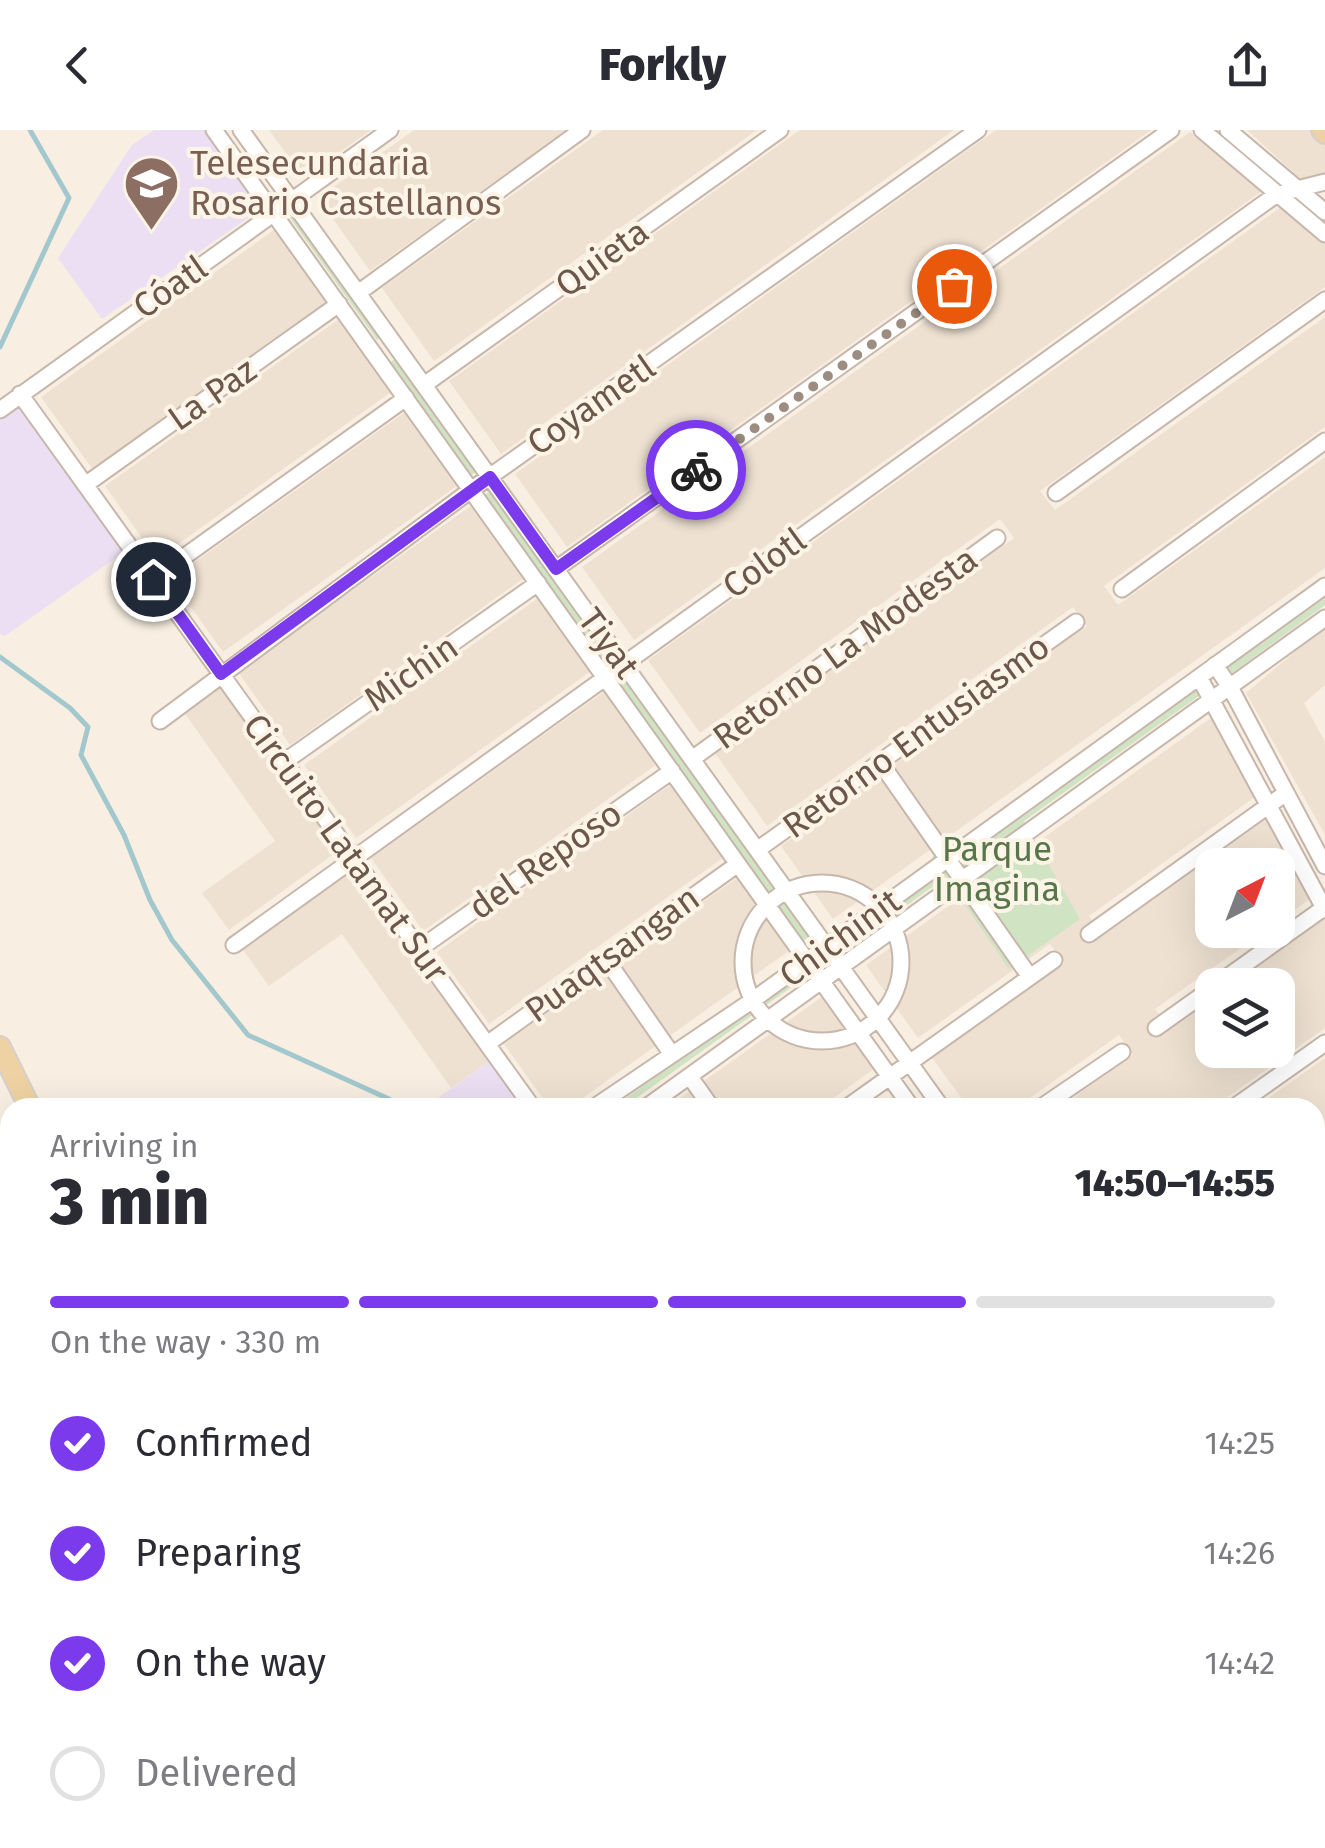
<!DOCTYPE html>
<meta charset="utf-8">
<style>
body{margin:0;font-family:"Fira Sans",sans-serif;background:#f2f2f3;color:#2b2b33;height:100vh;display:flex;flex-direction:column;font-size:38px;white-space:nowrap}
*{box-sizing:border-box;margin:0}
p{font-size:32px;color:#7c7c81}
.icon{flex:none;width:55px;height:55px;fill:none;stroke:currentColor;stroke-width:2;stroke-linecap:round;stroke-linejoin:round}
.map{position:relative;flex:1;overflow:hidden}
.sheet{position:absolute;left:0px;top:968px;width:1325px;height:752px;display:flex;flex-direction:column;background:#fff;border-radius:30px 30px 0 0;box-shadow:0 10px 40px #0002}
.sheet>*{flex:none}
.needle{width:65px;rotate:42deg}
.fabs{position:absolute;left:1195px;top:718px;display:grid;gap:20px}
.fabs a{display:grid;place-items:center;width:100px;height:100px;border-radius:20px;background:#fff;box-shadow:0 10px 40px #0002;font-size:50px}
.pin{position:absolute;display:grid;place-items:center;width:85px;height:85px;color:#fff;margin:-42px;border:5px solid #fff;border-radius:50%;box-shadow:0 2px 10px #0007}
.courier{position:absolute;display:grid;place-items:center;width:100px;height:100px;margin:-50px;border:8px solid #7c3aed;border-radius:50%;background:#fff;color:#222;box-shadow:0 2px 12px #0007}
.head em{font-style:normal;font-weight:800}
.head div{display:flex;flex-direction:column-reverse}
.head{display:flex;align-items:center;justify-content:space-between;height:170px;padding:0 50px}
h1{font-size:65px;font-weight:800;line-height:75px}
.bar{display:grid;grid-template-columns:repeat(4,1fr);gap:15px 10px;align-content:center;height:120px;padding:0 50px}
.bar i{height:12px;border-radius:8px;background:#e1e1e2}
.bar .on{background:#7c3aed}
.bar p{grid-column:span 4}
ol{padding:0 50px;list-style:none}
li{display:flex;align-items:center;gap:30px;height:110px}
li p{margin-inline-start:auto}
li .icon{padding:10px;border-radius:50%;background:#7c3aed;color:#fff;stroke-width:4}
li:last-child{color:#7c7c81}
li i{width:55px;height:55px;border:5px solid #e1e1e2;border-radius:50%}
header{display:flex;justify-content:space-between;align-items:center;height:130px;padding:0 50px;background:#fff;font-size:45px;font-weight:800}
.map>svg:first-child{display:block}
</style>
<header><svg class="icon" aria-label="back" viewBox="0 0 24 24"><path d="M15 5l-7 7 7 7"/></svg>Forkly<svg class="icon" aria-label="share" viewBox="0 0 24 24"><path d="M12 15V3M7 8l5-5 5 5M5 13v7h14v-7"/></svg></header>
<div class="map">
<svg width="1325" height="1718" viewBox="0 0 1325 1718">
<rect width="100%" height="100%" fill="#f8efe2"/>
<path fill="#eee1d2" d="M269,0H371L304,48Z
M414,0H568L370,141L318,68Z
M603,0H757L434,231L382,158Z
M800,0H954L501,324L449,251Z
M996,0H1151L567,417L515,344Z
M1247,0H1310L1325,12V45L1304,52Z
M1190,2L1262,61L634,510L582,437Z
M1281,77L1325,113V157L1040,361L1055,380L1325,187V297L1104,456L1118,475L1325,327V438L833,789L781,716L1087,496L1073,477L767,696L715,623L1014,408L1000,389L700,603L648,530Z
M278,97L330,170L93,340L41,267Z
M342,187L394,260L157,429L105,356Z
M408,280L461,353L223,522L171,449Z
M475,373L527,446L290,615L238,542Z
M541,466L594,539L356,708L304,635Z
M1325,496V555L1304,573L1325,612V705L1246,563Z
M220,555L338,721L229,800L202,763L275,711L183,581Z
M608,559L660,632L423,801L371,728Z
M1215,585L1259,664L1089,786L1103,806L1271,686L1315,765L1278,792V735H1212V800H1266L1155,879L1170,899L1212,868V920H1278V855H1231L1325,788V898L1214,977H1060L1133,925L1119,905L1017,977H968L932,928L1064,833L1050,814L918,908L866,835Z
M674,652L727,725L489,894L437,822Z
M352,741L490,931L451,958L342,804L269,856L243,820Z
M741,745L793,818L570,977H549L504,914Z
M826,864L878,936L821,977L666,978Z
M1325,928V1039L1315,1046V978L1256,977Z
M1325,1069V1179L1315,1186V1076Z
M1325,1235V1345L1315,1352V1242Z
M1325,1375V1477L1315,1463V1382Z
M1315,1548L1325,1562V1626L1315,1633Z
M1325,1656V1718H1239L1250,1710H1315V1663Z
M460,1710H550L552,1718H462Z
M858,1710H1011L999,1718H846Z
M1053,1710H1207L1196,1718H1042Z"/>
<path fill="#ecdff4" d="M154,0H208L264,77L102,189L58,128L132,15Z
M19,278L124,422L5,506L0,504V290Z
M490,931L522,977L424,978Z"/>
<path fill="#d0e3c3" d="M297,83L384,205L377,210L290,88Z
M398,226L479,340L471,345L391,232Z
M492,359L611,525L604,531L485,365Z
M1325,468V475L1232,543L1228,537Z
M625,547L810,806L803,811L618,552Z
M1200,558L1203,563L1024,691L1080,789L1009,839L946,747L852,815L848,809L942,741L932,727L1013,673L1021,685Z
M807,838L811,843L624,977L612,978Z"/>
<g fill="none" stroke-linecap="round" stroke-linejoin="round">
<path stroke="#a2c8ce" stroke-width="5" d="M0,217L69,68L30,0
M0,527L70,578L88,597L81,625L124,705L150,770L172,810L248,905L389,969L397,978
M655,1710L662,1718"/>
<defs>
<path id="minor" d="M214,0L912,978
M241,0L942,978
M1202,0L1325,104
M1228,0L1325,82
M358,163L582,0
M424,255L780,0
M20,264L533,978
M0,280L390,0
M85,355L339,174
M1056,363L1325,170
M556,439L1171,0
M153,449L406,268
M1122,459L1325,311
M1215,535L1230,557L1325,736
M1199,547L1325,780
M160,591L471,360L978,0
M692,629L997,408
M284,632L538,453
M880,632L1030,847
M757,720L1076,492
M743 832a79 79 0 1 1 158 0a79 79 0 1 1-158 0Z
M1089,804L1286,663
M234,815L1277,64L1325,52
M419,819L672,641
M606,829L671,923
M1216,855L1325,777
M1156,898L1212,858
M487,914L738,734
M690,947L712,978
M593,978L753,870L1325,456
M645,978L1325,488
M846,978L1054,830
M1040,978L1122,922
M1233,978L1325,913
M1315,1060L1325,1053
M1315,1200L1325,1193
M1315,1230L1325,1223
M1315,1370L1325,1363
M1315,1498L1325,1512
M1315,1543L1325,1557
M1315,1649L1325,1642
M319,1710L321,1718
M449,1710L450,1718
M556,1710L558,1718
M796,1710L798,1718
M812,1710L815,1718
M358,1713L372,1710
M831,1718L842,1710
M1030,1718L1041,1710
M1225,1718L1235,1710"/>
<path id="major" d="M1322,0L1325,3
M0,917L30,978
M238,1710L240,1718"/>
</defs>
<use href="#minor" stroke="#c7b7ab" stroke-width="19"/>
<use href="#major" stroke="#d6d0cd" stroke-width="24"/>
<use href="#minor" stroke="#fff" stroke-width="15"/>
<use href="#major" stroke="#eed2a3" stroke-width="20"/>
</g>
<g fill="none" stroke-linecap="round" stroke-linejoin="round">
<path stroke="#9d8c80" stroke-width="10" stroke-dasharray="0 18" d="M696,340L954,156"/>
<path stroke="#7c3aed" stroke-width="12" d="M153,449L221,544L490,347L556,439L696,340"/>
</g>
<defs>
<symbol id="school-pin" viewBox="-11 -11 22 30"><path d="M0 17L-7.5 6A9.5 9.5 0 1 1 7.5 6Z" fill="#8d6e63" stroke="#fcf4e7"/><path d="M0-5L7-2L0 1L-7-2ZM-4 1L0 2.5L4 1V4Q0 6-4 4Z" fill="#fff"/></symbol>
</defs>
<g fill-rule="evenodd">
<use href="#school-pin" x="120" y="22" width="63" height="86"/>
</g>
<g text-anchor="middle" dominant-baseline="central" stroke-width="8" stroke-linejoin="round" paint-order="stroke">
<g font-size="35" fill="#785e54" stroke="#fcf4e7" text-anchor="start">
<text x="190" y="33">Telesecundaria<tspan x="190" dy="40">Rosario Castellanos</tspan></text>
</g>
<g font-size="35" fill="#6c574c" stroke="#fcf4e7">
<text transform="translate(602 128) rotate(-36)">Quieta</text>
<text transform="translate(170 157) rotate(-35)">Cóatl</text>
<text transform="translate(212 264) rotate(-35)">La Paz</text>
<text transform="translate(591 275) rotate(-35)">Coyametl</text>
<text transform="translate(764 433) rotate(-36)">Colotl</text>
<text transform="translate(609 513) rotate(54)">Tiyat</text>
<text transform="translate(845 518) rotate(-36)">Retorno La Modesta</text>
<text transform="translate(411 543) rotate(-35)">Michin</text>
<text transform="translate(916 606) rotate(-36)">Retorno Entusiasmo</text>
<text transform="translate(346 718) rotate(54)">Circuito Latamat Sur</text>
<text transform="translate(545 730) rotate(-35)">del Reposo</text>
<text transform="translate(840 808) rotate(-36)">Chichinit</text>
<text transform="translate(612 824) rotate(-36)">Puaqtsangan</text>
</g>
<g font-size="35" fill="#577649" stroke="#fcf4e7">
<text x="997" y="719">Parque<tspan x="997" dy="40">Imagina</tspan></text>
</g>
</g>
</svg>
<div class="fabs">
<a><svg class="needle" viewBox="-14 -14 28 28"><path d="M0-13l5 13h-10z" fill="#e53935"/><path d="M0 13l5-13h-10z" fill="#7c7c81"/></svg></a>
<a><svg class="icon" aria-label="layers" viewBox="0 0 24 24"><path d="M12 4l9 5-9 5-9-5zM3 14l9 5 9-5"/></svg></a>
</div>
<div class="pin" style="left:954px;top:156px;background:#ea580c"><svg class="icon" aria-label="bag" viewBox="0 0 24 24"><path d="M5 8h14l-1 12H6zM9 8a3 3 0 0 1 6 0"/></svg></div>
<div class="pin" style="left:153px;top:449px;background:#1f2937"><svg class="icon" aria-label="home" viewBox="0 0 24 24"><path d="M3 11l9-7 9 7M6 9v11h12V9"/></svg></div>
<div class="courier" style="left:696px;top:340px"><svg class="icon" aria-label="bike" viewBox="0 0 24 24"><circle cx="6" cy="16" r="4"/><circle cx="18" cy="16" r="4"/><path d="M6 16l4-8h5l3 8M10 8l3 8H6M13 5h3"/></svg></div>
<section class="sheet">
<div class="head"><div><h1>3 min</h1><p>Arriving in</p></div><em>14:50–14:55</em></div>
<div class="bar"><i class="on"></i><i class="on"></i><i class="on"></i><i></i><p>On the way · 330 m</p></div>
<ol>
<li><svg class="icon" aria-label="check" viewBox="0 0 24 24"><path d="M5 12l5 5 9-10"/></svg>Confirmed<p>14:25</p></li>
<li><svg class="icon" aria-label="check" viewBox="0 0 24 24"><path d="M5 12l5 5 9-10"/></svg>Preparing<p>14:26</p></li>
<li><svg class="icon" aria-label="check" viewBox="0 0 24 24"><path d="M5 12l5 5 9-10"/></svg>On the way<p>14:42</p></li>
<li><i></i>Delivered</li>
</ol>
</section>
</div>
